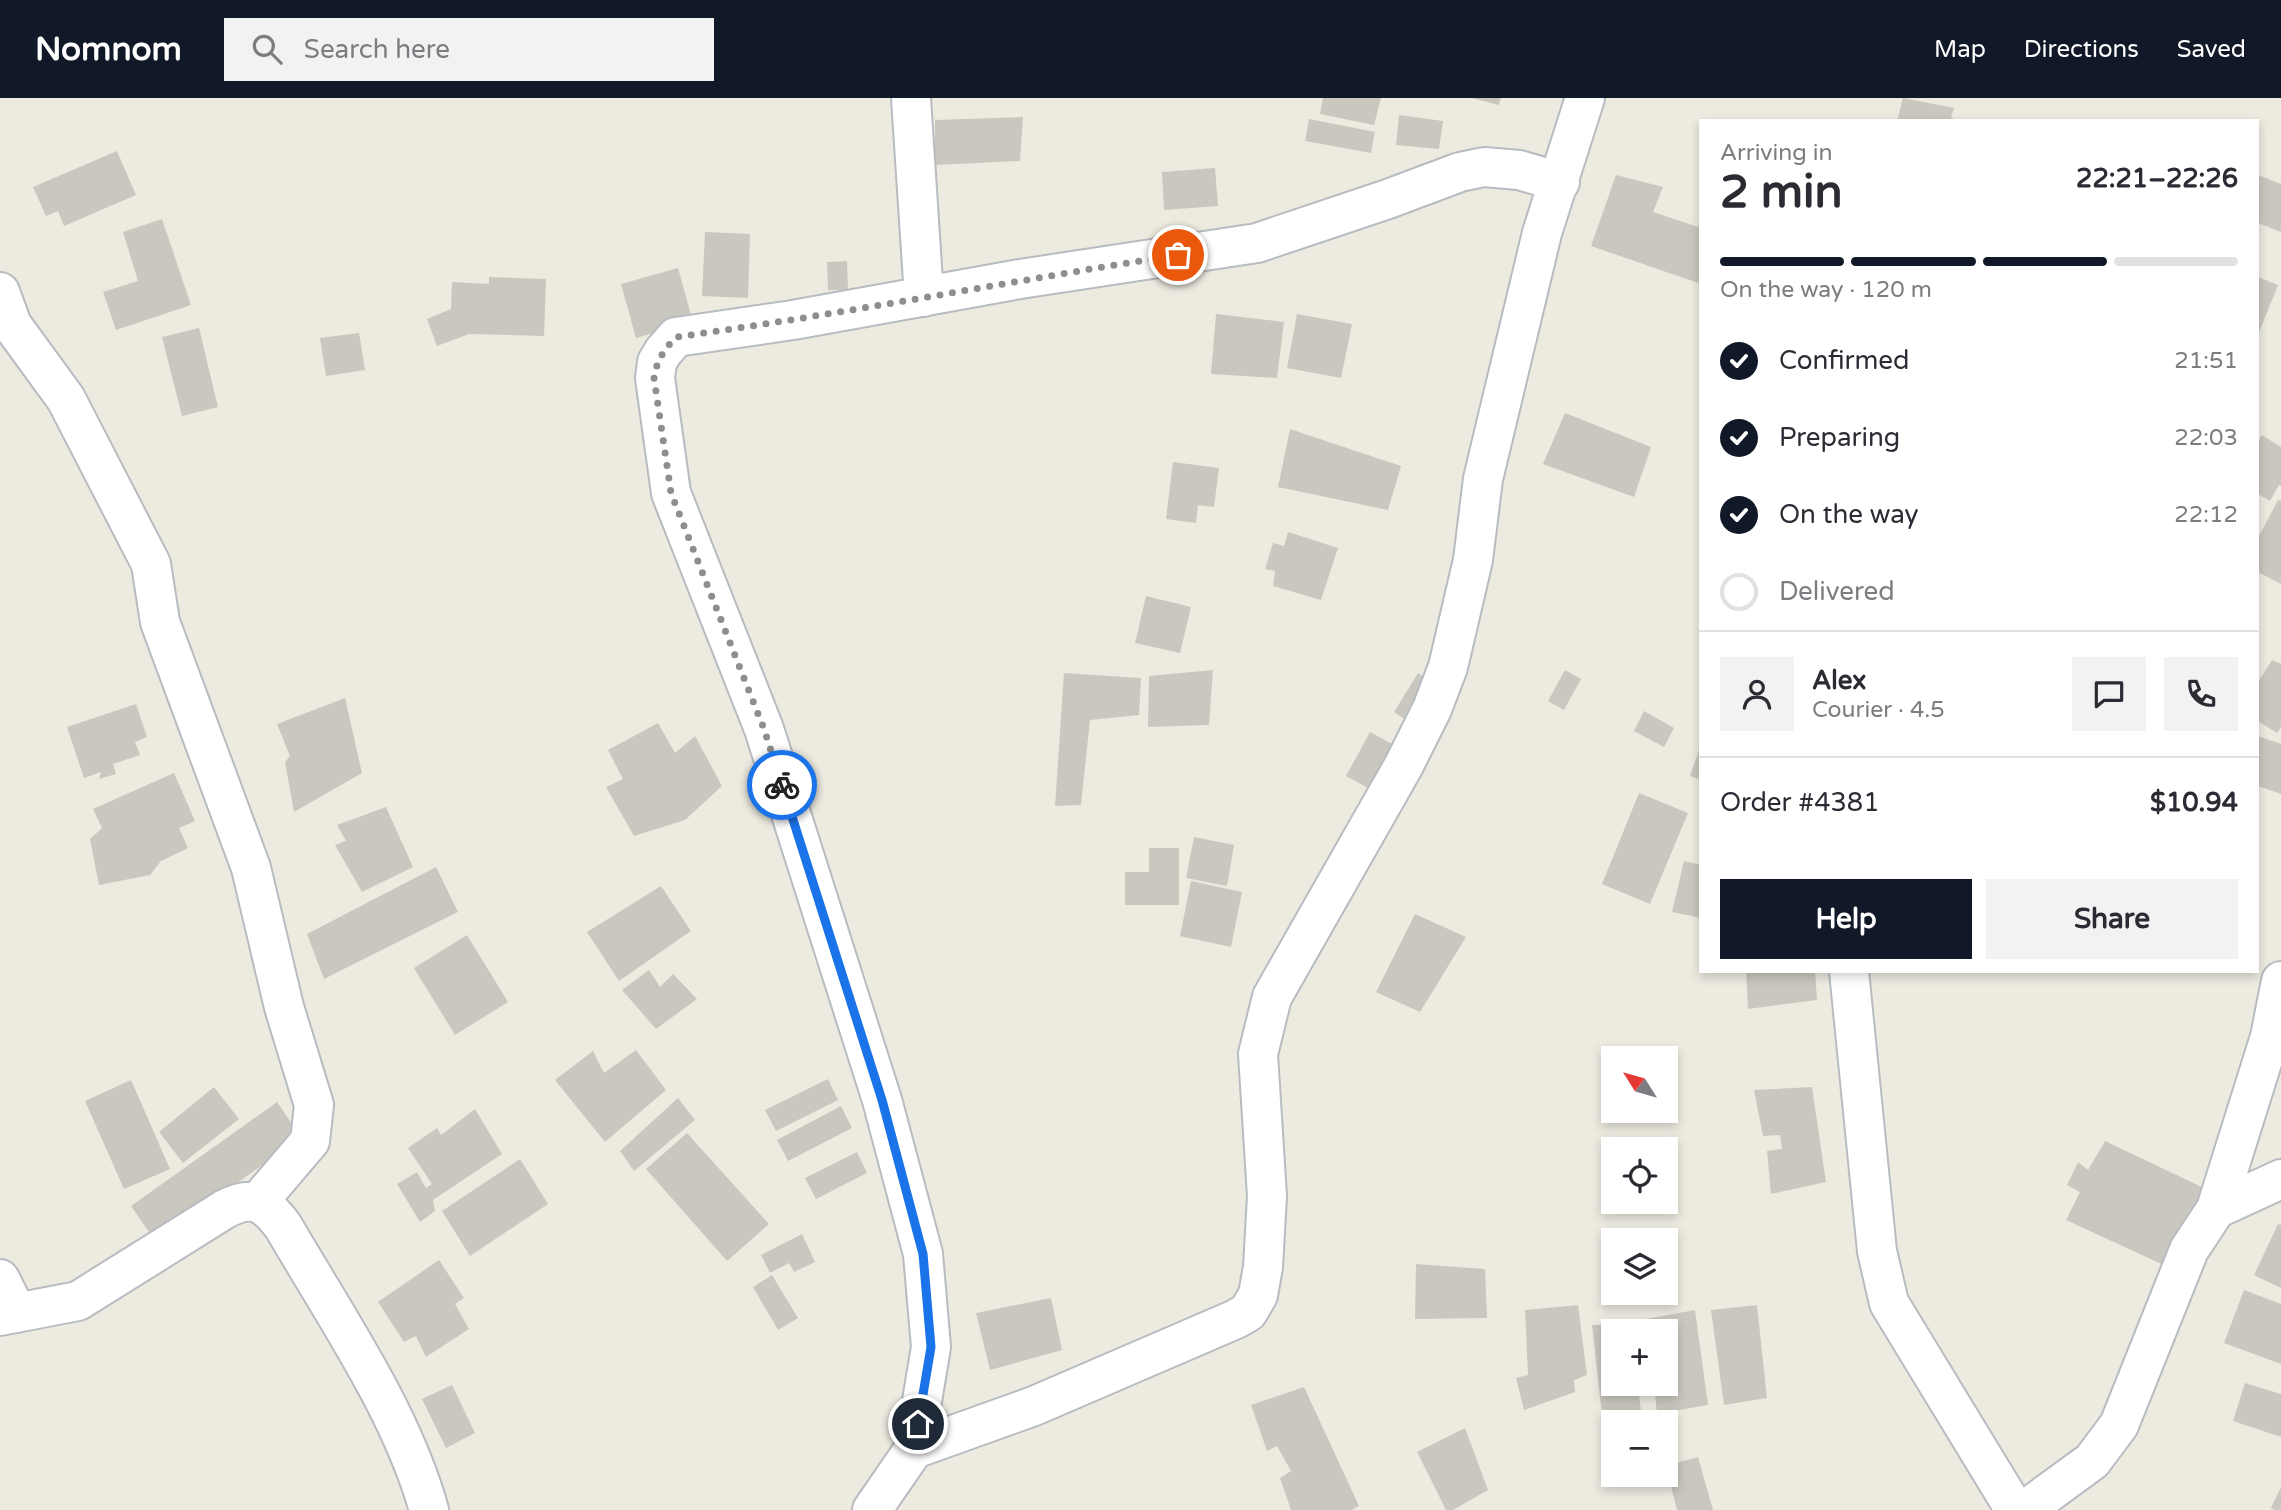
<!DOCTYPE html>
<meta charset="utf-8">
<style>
body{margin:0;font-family:"Varela Round",sans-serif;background:#f2f2f3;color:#2b2b33;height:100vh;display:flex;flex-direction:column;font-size:26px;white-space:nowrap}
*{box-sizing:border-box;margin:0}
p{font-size:23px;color:#7c7c81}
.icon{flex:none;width:38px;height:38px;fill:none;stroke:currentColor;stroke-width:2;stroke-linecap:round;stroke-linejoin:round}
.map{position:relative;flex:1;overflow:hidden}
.drawer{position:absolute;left:1699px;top:21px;width:560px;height:854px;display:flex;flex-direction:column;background:#fff;border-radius:0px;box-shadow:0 4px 10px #0003}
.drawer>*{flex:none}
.needle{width:46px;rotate:307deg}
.buttons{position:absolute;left:1601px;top:948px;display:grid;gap:14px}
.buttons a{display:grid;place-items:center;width:77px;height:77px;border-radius:0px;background:#fff;box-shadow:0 4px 10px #0003;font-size:35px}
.pin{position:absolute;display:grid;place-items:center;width:60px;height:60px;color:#fff;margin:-30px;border:4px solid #fff;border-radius:50%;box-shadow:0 2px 7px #0007}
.courier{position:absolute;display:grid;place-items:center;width:70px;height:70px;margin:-35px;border:5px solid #1a73e8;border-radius:50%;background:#fff;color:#222;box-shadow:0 2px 9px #0007}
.summary em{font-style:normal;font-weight:700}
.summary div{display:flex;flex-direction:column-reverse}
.summary{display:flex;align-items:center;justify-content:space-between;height:119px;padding:0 21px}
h1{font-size:46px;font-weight:700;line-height:52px}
.bar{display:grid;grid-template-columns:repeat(4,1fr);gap:10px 7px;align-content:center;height:84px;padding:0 21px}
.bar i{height:9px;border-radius:5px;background:#e1e1e2}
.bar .current{background:#111827}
.bar p{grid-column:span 4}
.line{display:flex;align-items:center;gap:18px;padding:0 21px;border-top:2px solid #e1e1e2}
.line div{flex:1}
.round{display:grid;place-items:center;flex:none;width:74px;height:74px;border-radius:0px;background:#f2f2f3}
ol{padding:0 21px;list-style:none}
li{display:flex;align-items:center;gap:21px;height:77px}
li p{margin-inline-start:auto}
li .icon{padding:7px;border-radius:50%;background:#111827;color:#fff;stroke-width:4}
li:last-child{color:#7c7c81}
li i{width:38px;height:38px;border:4px solid #e1e1e2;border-radius:50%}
.action{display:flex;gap:14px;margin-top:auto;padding:14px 21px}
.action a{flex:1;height:80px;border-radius:0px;background:#111827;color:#fff;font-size:28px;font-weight:700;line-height:80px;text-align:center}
.action a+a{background:#f2f2f3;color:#2b2b33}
header{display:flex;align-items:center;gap:42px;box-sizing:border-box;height:98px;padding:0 35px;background:#111827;color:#fff}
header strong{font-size:33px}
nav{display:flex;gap:38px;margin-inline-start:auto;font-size:24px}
.search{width:490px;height:63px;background:#f2f2f3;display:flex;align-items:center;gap:18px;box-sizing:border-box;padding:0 24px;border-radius:0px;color:#7c7c81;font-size:26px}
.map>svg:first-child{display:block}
</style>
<header>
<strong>Nomnom</strong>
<div class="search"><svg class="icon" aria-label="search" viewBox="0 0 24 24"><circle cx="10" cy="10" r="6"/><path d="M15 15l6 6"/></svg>Search here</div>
<nav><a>Map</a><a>Directions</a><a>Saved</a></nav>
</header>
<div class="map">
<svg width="2281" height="1412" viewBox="0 0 2281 1412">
<rect width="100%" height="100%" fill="#edebe0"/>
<path fill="#cac7bf" d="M1323,0H1381L1374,27L1320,16Z
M1471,0H1501L1499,7Z
M1903,0L1954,10L1951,20L1959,23H1897Z
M1399,17L1443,23L1439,51L1396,47Z
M1023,19L1020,63L935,67V22Z
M1309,21L1375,34L1371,55L1305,43Z
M117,53L136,97L64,128L58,113L46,118L33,89Z
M1215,70L1218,108L1164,112L1162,74Z
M1616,77L1663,89L1653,114L1701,130V186L1591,148Z
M2258,77L2281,86V134L2258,125Z
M162,121L191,207L116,232L103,194L138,183L123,134Z
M705,134L750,136L748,200L702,198Z
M847,163L848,192H828L827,164Z
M678,170L693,224L636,240L621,186Z
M489,179L546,181L544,238L469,236L437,248L427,221L451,211L452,184L489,186Z
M2258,179L2278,187L2258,237Z
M1216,216L1284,224L1277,280L1211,276Z
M1297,216L1352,226L1341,280L1287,270Z
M199,230L218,309L182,318L162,239Z
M359,235L365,272L326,278L320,240Z
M1565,315L1651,349L1634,399L1543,366Z
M1290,331L1401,368L1388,412L1278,389Z
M2262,337L2281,349V388L2279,387L2270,403L2258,396V344Z
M1173,364L1219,370L1214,409L1198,407L1196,425L1166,421Z
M2278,402L2281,403V486L2258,474V440Z
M1288,434L1338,450L1321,502L1273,488L1275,473L1265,471L1273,445L1284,448Z
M1146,498L1191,509L1180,555L1135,545Z
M2272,562L2281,566V629L2277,635L2258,623V584Z
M1213,572L1209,627L1148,629L1149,578Z
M1565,572L1581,581L1564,612L1548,603Z
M1064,575L1141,580L1139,617L1090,622L1081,707L1055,708Z
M1418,575L1438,588L1414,627L1394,614Z
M345,600L362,675L294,714L285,664L290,658L277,626Z
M136,606L147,639L135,644L140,657L113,666L116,676L99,681L101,674L84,680L67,629Z
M1644,613L1674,630L1664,649L1634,633Z
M658,625L675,655L695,638L722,688L685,722L634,738L606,689L623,681L608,652Z
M1370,634L1394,647L1370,691L1346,678Z
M2258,638L2281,646V696L2258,688Z
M1701,646V682L1690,678Z
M174,675L195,723L179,730L188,750L161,763L150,777L99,787L90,741L102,730L93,711Z
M1639,695L1688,715L1650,806L1602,786Z
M386,709L413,769L362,794L335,747L346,743L337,727Z
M1194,739L1234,747L1227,788L1186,780Z
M1149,750H1179V807H1125V774H1149Z
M1684,763L1701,767V820L1672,814Z
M436,769L458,814L324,881L307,836Z
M1191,783L1242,794L1231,849L1180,838Z
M661,788L691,833L619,883L587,834Z
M1415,816L1466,839L1420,914L1376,894Z
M467,837L508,904L455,937L414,870Z
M649,872L660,889L673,876L697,901L656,931L622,892Z
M1746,873H1815L1817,902L1748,911Z
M636,952L666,992L605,1044L555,982L593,953L604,975Z
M828,981L838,1002L776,1033L765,1012Z
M131,982L170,1071L124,1091L85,1003Z
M214,989L239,1021L183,1065L159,1034Z
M1812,989L1826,1084L1771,1096L1767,1053L1782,1051L1780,1037L1763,1038L1754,992Z
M678,1000L695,1022L634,1073L620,1053Z
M277,1004L301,1039L156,1144L131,1108Z
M841,1008L852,1030L788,1063L777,1042Z
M475,1011L502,1056L433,1102L435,1113L420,1124L397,1086L417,1074L426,1090L432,1086L408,1050L437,1030L441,1037Z
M687,1035L769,1126L727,1163L646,1071Z
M2105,1043L2208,1092L2168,1169L2066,1122L2080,1094L2067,1087L2078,1064L2088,1072Z
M857,1054L867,1075L816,1101L805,1080Z
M520,1061L548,1106L470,1158L442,1113Z
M2278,1126L2281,1127V1190L2254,1177Z
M802,1136L815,1164L794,1174L789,1165L770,1175L761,1157Z
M439,1162L464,1200L455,1206L469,1231L426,1259L416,1238L404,1244L378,1204Z
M1416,1166L1485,1171L1487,1220L1415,1221Z
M772,1177L798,1220L778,1232L753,1189Z
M2244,1192L2281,1206V1266L2224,1245Z
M1051,1200L1062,1252L990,1272L976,1215Z
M1578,1207L1587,1277L1574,1282L1575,1294L1524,1312L1516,1280L1528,1277L1525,1212Z
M1757,1207L1767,1300L1724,1307L1711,1212Z
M1695,1212L1708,1307L1657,1316L1654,1286H1666V1234H1648L1646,1221Z
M1632,1226L1633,1234H1614V1286H1638L1641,1314L1602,1317L1592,1227Z
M2245,1285L2281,1296V1339L2233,1323Z
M452,1287L475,1335L446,1350L422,1301Z
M1304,1289L1359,1408L1351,1412H1291L1280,1380L1291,1373L1277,1348L1267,1353L1251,1307Z
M1465,1330L1488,1392L1453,1412H1446L1417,1354Z
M1698,1359L1713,1412H1677L1666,1368Z
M2281,1389V1412H2275L2271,1410Z"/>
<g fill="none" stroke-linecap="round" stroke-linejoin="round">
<defs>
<path id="minor" d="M911,0L924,199
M0,194L12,227L66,301L151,466L160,524L251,770L284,909L314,1007L310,1043L258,1104
M1849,873L1877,1153L1889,1205L2015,1412
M2216,1111L2270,939L2281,883
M0,1181L17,1215
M0,1218L78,1203L225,1111C254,1096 265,1105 283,1128C335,1218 401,1312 429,1412
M914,1351L1034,1308L1236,1221L1248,1214L1258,1197L1263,1169L1267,1098L1258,956L1272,899L1404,667L1432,611L1448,569L1473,462L1483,381L1542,135L1585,0
M872,1412L914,1351L931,1249L923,1156L882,1002L764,631L671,395L655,280L657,264L663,254L676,239L793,222L1020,181L1257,145L1388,101L1460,74L1484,69L1519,72L1560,84
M2025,1412L2092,1363L2119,1327L2189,1152L2216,1111L2281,1081"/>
</defs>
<use href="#minor" stroke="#b8bbc1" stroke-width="42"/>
<use href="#minor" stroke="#fff" stroke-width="38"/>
</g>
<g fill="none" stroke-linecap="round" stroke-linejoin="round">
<path stroke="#8d8f8f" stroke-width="7" stroke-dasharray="0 12.6" d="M782,687L764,631L671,395L654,280C657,262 663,253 676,239C844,216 1010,183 1178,157"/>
<path stroke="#1a73e8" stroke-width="9" d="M782,687L882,1002L923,1156L931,1249L918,1326"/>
</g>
</svg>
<div class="buttons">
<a><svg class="needle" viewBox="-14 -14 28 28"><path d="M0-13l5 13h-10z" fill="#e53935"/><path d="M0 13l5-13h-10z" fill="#7c7c81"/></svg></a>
<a><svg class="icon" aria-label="locate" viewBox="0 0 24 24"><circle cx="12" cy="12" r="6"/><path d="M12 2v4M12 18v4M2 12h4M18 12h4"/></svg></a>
<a><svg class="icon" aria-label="layers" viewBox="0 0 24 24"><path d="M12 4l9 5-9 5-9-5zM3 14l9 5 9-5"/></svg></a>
<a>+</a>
<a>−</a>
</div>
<div class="pin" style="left:1178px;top:157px;background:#ea580c"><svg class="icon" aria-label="bag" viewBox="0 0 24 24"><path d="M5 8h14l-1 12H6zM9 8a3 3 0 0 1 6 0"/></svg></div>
<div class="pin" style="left:918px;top:1326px;background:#1f2937"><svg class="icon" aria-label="home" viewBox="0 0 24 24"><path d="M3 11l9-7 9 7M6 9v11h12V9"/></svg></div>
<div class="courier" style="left:782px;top:687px"><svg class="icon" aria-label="bike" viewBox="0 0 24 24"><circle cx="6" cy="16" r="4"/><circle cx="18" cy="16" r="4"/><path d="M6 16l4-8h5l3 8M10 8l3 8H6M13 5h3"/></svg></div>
<section class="drawer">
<div class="summary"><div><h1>2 min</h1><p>Arriving in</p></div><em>22:21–22:26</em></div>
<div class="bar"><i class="current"></i><i class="current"></i><i class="current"></i><i></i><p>On the way · 120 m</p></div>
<ol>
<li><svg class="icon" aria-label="check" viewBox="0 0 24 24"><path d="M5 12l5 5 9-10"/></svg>Confirmed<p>21:51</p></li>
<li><svg class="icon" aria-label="check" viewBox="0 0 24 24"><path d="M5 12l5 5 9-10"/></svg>Preparing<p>22:03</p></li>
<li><svg class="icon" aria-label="check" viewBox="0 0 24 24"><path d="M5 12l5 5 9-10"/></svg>On the way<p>22:12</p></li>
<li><i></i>Delivered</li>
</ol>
<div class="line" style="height:126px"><a class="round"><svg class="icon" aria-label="person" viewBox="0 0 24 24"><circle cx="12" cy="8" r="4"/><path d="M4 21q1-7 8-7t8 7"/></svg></a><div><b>Alex</b><p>Courier · 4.5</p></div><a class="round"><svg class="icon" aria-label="chat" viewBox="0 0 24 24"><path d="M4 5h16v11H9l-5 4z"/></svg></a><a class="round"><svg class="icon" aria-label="phone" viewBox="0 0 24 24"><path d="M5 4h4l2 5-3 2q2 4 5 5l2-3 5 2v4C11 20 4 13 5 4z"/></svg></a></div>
<div class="line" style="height:91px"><div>Order #4381</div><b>$10.94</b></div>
<div class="action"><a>Help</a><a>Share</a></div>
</section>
</div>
